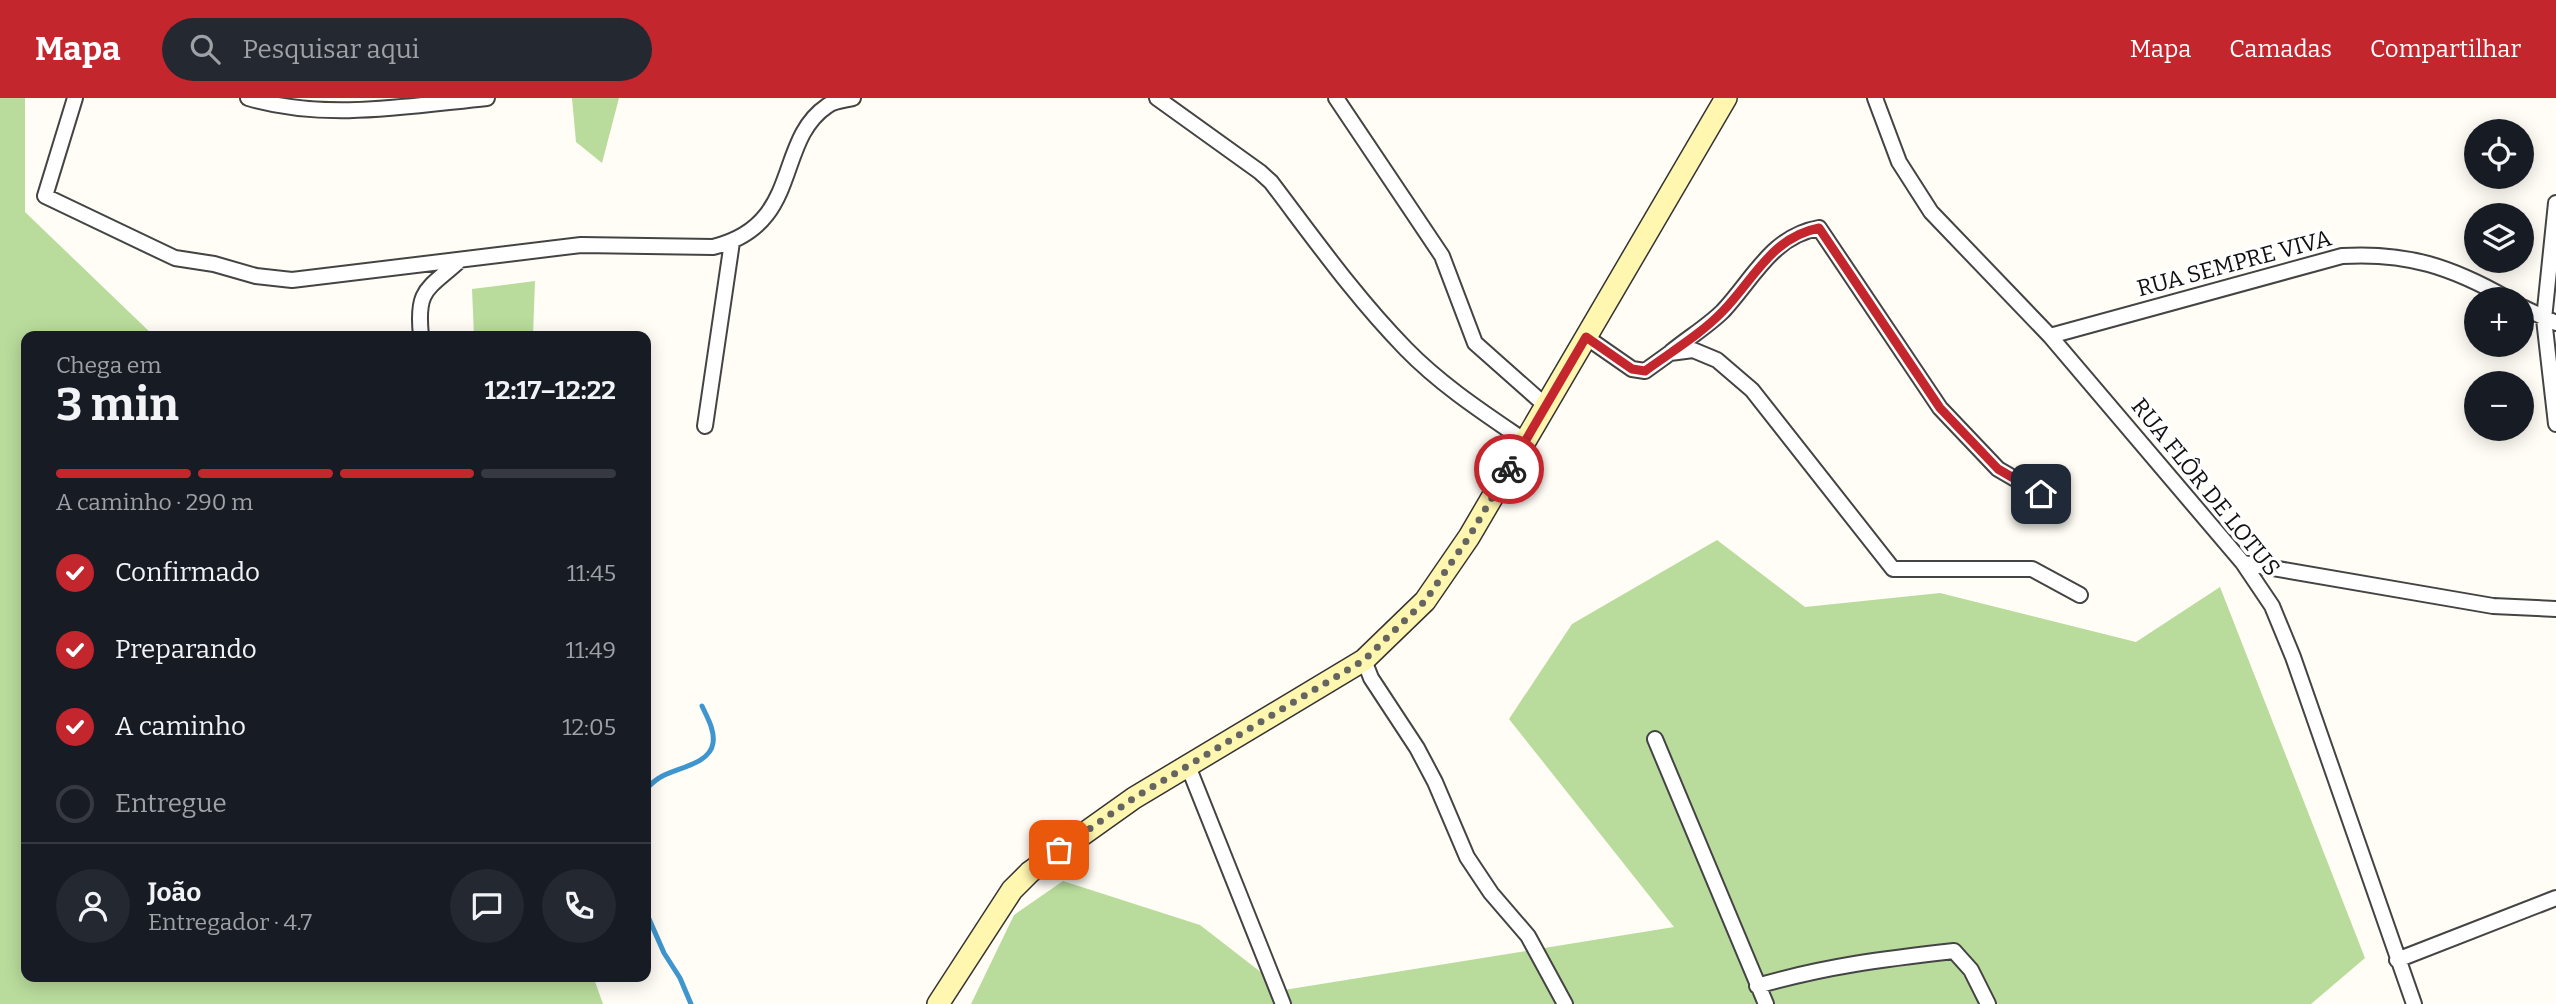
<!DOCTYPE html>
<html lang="pt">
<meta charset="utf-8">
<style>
body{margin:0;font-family:Bitter,serif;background:#242831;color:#f1f3f6;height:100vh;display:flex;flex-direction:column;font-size:26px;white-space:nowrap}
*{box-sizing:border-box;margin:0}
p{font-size:23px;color:#9ea1a6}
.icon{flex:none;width:38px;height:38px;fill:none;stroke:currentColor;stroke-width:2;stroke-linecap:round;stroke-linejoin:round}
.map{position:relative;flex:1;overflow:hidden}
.details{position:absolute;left:21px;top:233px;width:630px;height:651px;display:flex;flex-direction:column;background:#171b24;border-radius:14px;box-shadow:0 4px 18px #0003}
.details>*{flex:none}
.tools{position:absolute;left:2464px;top:21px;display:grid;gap:14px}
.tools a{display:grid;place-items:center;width:70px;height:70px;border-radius:50%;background:#171b24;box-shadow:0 4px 18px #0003;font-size:35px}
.pin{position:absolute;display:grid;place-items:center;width:60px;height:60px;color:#fff;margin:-30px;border-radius:14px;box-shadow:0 4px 10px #0006}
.courier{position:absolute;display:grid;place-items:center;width:70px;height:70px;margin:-35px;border:5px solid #c4262e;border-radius:50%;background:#fff;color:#222;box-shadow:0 2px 9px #0007}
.head em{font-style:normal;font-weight:700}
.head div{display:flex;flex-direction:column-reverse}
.head{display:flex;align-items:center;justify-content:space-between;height:119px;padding:0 35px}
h1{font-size:46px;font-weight:700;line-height:52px}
.bar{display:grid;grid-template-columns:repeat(4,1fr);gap:10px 7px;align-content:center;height:84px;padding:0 35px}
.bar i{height:9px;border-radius:5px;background:#363941}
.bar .active{background:#c4262e}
.bar p{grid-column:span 4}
.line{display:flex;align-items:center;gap:18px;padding:0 35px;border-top:2px solid #363941}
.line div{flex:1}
.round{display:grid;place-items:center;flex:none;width:74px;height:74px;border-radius:37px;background:#242831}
ol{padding:0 35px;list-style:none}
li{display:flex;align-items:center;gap:21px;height:77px}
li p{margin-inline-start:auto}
li .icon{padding:7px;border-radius:50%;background:#c4262e;color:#fff;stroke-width:4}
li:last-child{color:#9ea1a6}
li i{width:38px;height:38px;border:4px solid #363941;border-radius:50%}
header{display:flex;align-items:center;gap:42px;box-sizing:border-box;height:98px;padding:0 35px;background:#c4262e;color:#fff}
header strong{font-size:33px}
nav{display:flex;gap:38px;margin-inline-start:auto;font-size:24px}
.search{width:490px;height:63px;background:#242831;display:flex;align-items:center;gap:18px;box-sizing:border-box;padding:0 24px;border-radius:38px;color:#9ea1a6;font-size:26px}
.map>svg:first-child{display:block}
</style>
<header>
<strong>Mapa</strong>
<div class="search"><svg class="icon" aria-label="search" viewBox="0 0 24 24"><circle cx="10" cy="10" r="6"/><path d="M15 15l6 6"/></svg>Pesquisar aqui</div>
<nav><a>Mapa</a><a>Camadas</a><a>Compartilhar</a></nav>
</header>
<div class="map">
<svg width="2556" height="906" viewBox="0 0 2556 906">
<rect width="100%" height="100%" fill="#fffdf5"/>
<path fill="#b9dc9c" d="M0,0H25V114L154,238H26V878H593L603,906H0Z
M572,0H619L602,65L576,44Z
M535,183L533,238H474L472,191Z
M1717,442L1805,509L1940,495L2136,544L2220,489L2365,860L2311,906H971L1014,817L1063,783L1200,827L1284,892L1674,829L1509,621L1572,526Z"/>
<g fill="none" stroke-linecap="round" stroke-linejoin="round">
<path stroke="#3f96cf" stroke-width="5" d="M646,691C650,687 654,683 659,680C674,670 710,667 713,645C715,632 707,619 702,608
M646,814L664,855L680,880L691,906"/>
<defs>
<path id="street" d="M75,0L45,98L175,160L214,166L256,178L292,182L581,147L713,149C803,127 774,44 827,8C833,3 845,2 853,0
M248,0C325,23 408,8 487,0
M1157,0L1260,74L1271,84C1315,142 1356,200 1406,251C1441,287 1484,315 1525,343
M1336,0L1442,158L1475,245L1546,308
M1875,0L1899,64L1931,114L2050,238L2243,465L2272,508L2293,559L2414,906
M2556,105L2544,221L2556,326
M2522,209L2556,225
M421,238C416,191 427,192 459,163
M2050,238L2342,158C2407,154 2452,169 2508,201
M1586,239L1632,271L1645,273L1670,255L1693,252L1717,262L1752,292L1893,471H2032L2080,497
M1671,254C1688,240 1708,228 1723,213C1753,181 1772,138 1819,130L1940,310L1998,371L2062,408
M705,328L732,144
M2243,465L2493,508L2556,511
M1364,562L1371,580L1417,650L1435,684L1467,759L1491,795L1528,838L1565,906
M1655,641L1766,906
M1188,668L1283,906
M2397,862L2556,800
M1757,888C1826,868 1883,861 1954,853L1971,872L1988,906"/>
<path id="secondary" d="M938,906L1012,792L1030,774L1134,700L1364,562L1425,503L1469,439L1726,0"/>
</defs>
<use href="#street" stroke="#444" stroke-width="18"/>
<use href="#secondary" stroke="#333" stroke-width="24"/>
<use href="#street" stroke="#fff" stroke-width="14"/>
<use href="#secondary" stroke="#fff6b0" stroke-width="21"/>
</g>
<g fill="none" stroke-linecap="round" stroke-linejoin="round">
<path stroke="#646461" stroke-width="7" stroke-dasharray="0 12.6" d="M1059,752L1134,700L1364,562L1425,503L1469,439L1509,371"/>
<path stroke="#c4262e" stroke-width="9" d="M1509,371L1586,239L1632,271L1645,273C1671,254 1701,236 1723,213C1754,181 1772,139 1819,130L1940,310L1998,371L2041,396"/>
</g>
<g text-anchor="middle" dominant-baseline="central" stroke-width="7" stroke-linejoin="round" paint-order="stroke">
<g font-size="23" fill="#111" stroke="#fff">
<text transform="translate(2234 165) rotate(-15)">RUA SEMPRE VIVA</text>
<text transform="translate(2206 389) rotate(51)">RUA FLÔR DE LOTUS</text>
</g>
</g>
</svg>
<div class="tools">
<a><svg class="icon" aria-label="locate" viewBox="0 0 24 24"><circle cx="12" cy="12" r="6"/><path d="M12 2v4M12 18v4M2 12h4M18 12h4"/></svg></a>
<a><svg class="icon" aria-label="layers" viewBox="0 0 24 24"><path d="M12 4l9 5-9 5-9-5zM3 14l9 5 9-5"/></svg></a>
<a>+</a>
<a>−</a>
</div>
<div class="pin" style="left:1059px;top:752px;background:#ea580c"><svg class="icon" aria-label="bag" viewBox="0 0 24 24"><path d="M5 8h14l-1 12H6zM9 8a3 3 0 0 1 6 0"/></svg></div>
<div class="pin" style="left:2041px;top:396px;background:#1f2937"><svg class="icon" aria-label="home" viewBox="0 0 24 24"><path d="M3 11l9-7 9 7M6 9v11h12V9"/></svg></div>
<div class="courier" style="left:1509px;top:371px"><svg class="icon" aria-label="bike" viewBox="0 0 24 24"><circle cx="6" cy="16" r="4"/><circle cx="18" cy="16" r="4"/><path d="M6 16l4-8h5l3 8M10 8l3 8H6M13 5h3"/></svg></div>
<section class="details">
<div class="head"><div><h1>3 min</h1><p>Chega em</p></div><em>12:17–12:22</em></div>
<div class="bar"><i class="active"></i><i class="active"></i><i class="active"></i><i></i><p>A caminho · 290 m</p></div>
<ol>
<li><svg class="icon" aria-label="check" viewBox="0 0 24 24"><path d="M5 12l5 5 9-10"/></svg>Confirmado<p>11:45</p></li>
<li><svg class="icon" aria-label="check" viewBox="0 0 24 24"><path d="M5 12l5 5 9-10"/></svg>Preparando<p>11:49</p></li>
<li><svg class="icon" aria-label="check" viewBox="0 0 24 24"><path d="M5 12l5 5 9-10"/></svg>A caminho<p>12:05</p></li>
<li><i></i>Entregue</li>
</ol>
<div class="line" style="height:126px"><a class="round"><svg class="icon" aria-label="person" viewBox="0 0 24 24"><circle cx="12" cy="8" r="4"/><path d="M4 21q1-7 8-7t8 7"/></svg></a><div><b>João</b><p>Entregador · 4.7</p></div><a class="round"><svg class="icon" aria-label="chat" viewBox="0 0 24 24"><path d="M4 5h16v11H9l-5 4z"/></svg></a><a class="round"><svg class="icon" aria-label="phone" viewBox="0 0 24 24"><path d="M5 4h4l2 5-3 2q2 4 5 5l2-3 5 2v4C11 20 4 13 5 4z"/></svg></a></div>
</section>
</div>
